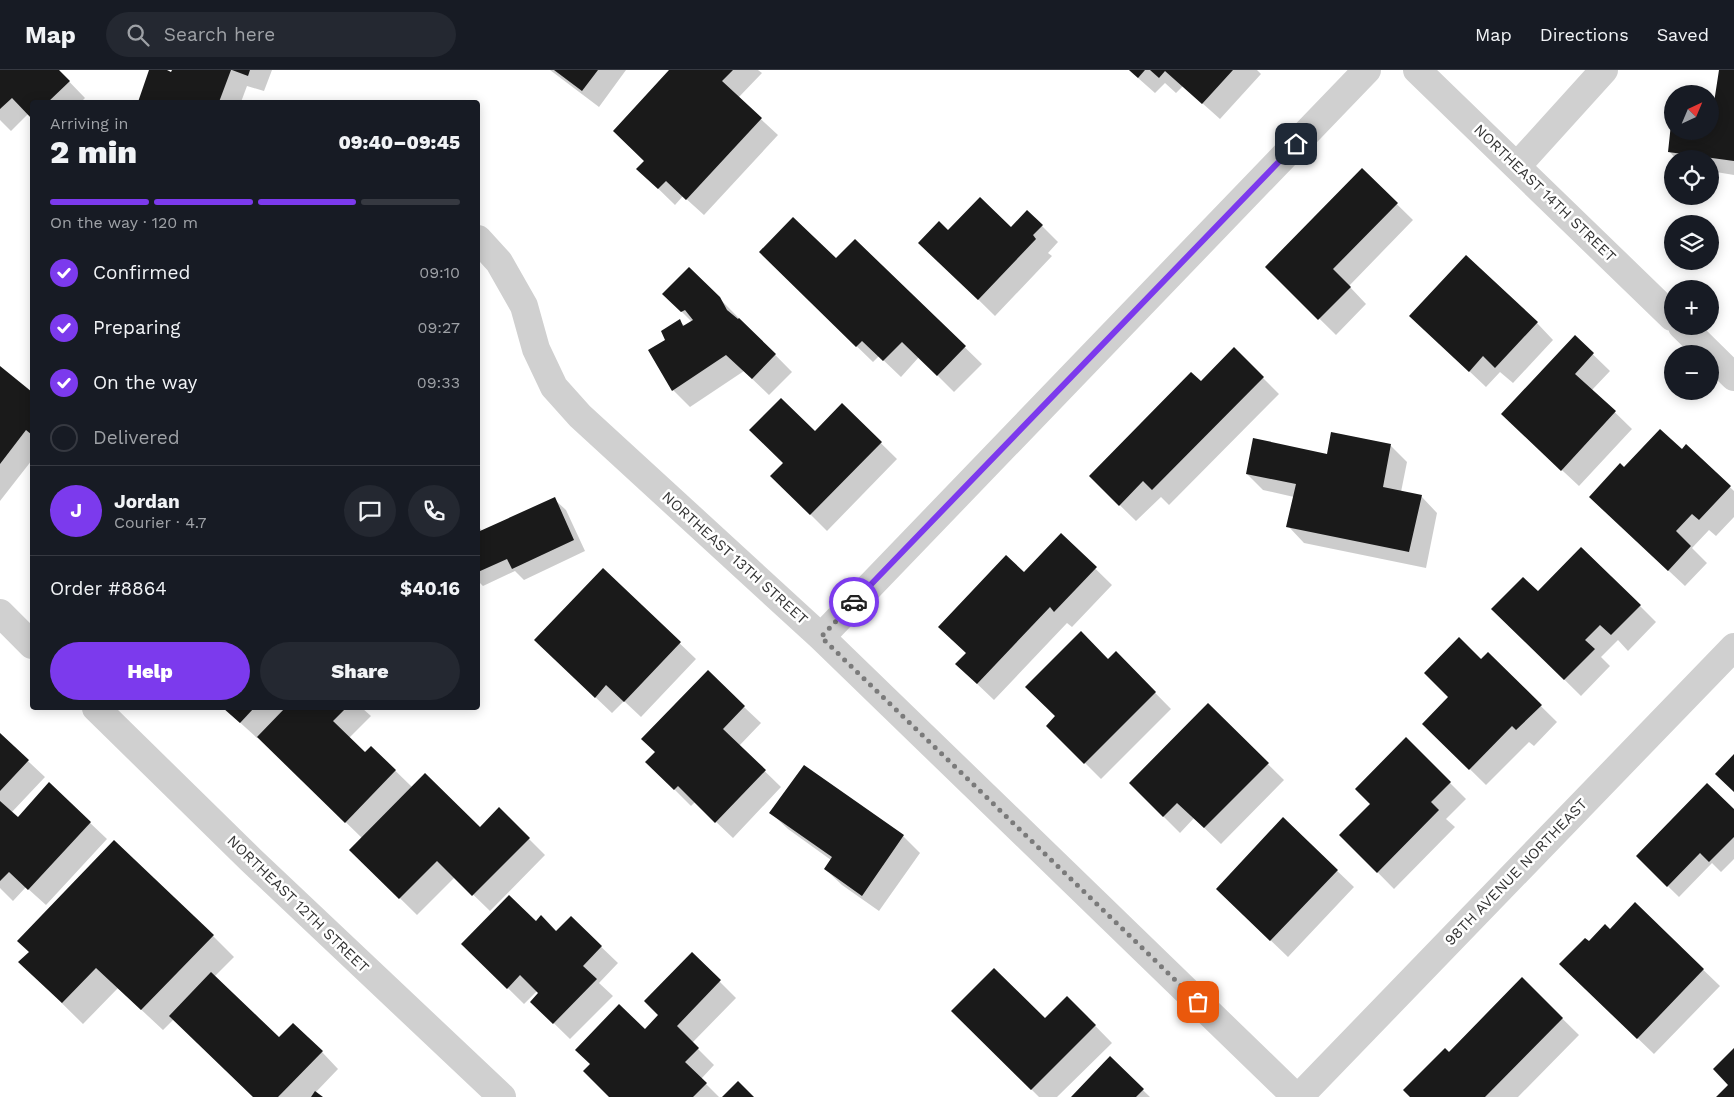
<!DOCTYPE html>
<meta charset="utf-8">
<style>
body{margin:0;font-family:"Work Sans",sans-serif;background:#242831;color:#f1f3f6;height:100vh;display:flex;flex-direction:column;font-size:19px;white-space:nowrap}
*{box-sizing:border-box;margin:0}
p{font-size:16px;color:#9ea1a6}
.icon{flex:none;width:28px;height:28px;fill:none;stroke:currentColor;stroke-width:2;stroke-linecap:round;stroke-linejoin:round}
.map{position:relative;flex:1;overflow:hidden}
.panel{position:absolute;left:30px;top:30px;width:450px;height:610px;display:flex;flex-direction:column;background:#171b24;border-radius:5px;box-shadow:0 2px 12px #0003}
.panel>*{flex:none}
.needle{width:32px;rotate:44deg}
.buttons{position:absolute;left:1664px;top:15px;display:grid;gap:10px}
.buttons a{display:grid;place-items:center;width:55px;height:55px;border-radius:50%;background:#171b24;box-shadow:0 2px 12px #0003;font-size:25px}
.pin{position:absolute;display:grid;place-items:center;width:42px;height:42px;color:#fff;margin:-21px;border-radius:10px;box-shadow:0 2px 8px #0006}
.courier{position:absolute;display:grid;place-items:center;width:50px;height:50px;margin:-25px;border:4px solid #7c3aed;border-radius:50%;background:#fff;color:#222;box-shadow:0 1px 6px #0007}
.headline em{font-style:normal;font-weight:800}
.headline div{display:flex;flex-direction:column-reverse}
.headline{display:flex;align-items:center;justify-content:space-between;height:85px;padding:0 20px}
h1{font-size:32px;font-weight:800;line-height:38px}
.bar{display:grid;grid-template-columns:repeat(4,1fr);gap:8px 5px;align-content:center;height:60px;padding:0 20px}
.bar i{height:6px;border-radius:4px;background:#363941}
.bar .selected{background:#7c3aed}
.bar p{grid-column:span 4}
.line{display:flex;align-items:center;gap:12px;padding:0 20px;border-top:1px solid #363941}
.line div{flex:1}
.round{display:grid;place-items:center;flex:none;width:52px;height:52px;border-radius:26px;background:#242831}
ol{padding:0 20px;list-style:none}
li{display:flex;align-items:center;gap:15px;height:55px}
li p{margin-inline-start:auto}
li .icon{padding:5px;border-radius:50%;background:#7c3aed;color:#fff;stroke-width:4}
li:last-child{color:#9ea1a6}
li i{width:28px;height:28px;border:2px solid #363941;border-radius:50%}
.button{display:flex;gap:10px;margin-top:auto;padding:10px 20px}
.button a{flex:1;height:58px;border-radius:30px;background:#7c3aed;color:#fff;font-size:20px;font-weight:800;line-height:58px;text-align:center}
.button a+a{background:#242831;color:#f1f3f6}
header{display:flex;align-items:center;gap:30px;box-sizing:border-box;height:70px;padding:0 25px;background:#171b24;border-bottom:1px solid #363941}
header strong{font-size:24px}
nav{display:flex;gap:28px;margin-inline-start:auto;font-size:18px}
.search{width:350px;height:45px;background:#242831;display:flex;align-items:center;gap:12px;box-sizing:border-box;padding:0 18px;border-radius:28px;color:#9ea1a6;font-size:19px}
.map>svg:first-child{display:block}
</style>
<header>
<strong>Map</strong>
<div class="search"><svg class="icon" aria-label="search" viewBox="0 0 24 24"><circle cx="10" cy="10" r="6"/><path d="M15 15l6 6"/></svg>Search here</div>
<nav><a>Map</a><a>Directions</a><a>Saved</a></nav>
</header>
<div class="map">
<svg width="1734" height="1027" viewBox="0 0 1734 1027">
<rect width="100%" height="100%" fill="#fff"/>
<path fill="#0003" d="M0,0H58L85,28L81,32H32V47L29,43L11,61L0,50Z
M151,0H163L172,3L173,0H272L264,21L247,16L241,32H139Z
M550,0H626L599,37Z
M671,0H758L762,3L738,28L778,65L704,145L683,126L675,135L638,99L645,91Z
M1129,0H1257L1261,4L1220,49L1183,16L1176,23L1165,13L1155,23Z
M1720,0H1734V105L1710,101V89H1676L1669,81L1672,55V61H1710V39L1714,40Z
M1362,100L1413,150L1349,216L1366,234L1336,265L1267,197Z
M1027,141L1058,172L1048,183L1052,186L995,246L937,189L948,162L1011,159Z
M855,171L982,294L954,322L919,287L901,307L879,286L873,292L777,199L836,190Z
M664,224L719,228L792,302L769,325L744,301L690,337L673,320L667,270L679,251L685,256L692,252Z
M1411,246L1537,253L1553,270L1513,313L1500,302L1486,317Z
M1575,267L1610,301L1592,320L1632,359L1579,416L1519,360Z
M1234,279L1279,324L1169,435L1161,427L1136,451L1090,406L1201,313Z
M0,298L32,323V390L0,431Z
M842,335L897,389L827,461L772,406Z
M1332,363L1391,376L1407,392L1401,422L1421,426L1437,443L1426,498L1304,473L1288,456L1294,427L1263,420L1247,404L1328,385Z
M1686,376L1734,421V447L1716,466L1709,460L1692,478L1707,493L1685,516L1607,443L1624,399L1682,381Z
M554,429L566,440L585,481L524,510L515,501L483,516L478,511V456L483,462Z
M1061,465L1112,515L1072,557L1067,553L994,630L973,610L967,584L1025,503Z
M1582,478L1656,552L1628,581L1618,570L1601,587L1610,596L1581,626L1493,539L1538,523Z
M603,500L696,589L641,647L624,631L612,643L552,586Z
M1116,583L1171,639L1101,709L1048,656Z
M1488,584L1557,652L1534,676L1529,672L1486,715L1424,654Z
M1208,635L1284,710L1221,774L1194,748L1180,763L1130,713Z
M744,637L761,653L739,676L781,717L733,768L695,732L691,736L664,709L657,682Z
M224,638H362L371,646L349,668L365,684L371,677L412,717L480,759L499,739L545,785L490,841L455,807L417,845L351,780L362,768L258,667L257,668Z
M0,665L45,707L11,743L18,749L49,714L107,769L46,835L26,817L13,831L0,818Z
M1406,669L1466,729L1446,749L1455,757L1394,819L1341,765L1372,734Z
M1734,741V789L1721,802L1712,793L1679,827L1637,786Z
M771,743L903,766L920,783L879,841L842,815L825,799L831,790L788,759Z
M1283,749L1354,817L1288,887L1234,835Z
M1635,834L1720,916L1654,984L1577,910L1589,873L1610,860Z
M571,848L618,893L599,913L613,926L570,969L532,932L540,923L537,921L524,934L480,891L536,852L556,862Z
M213,866L234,887L214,907L279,969L322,982L338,999L315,1023L321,1027H254L174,949L163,960L118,918L83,954L20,892Z
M692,884L736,928L692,973L714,995L701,1009L719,1027H610L645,961L660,945Z
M1522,909L1579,965L1518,1027H1412L1449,984Z
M1067,927L1112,973L1057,1027H1039L953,941L1045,950Z
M1110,988L1150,1027H1072Z"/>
<path fill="#1a1a1a" d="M0,0H59L70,11L48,32H32V49L12,28L0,39Z
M149,0H167L171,2L172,0H231L219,32H138Z
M232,0H250L248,6Z
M554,0H598L582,21Z
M669,0H733L722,11L762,48L686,130L666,111L658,119L636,99L644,91L613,61Z
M1129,0H1145L1138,8Z
M1150,0H1233L1202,34L1165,1L1159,8Z
M1719,0H1734V91L1668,82L1671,54L1672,61H1710V38L1713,39Z
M1362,98L1398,133L1333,199L1351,217L1318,250L1265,197Z
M980,127L1011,157L1027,140L1043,155L1033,165L1036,169L978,230L918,173L939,151L948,160Z
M793,147L836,188L855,169L966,276L937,306L902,272L883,291L862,271L856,277L759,182Z
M1466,185L1538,252L1495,298L1483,286L1469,302L1409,246Z
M689,197L720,227L727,240L738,249L739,248L776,284L752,309L726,285L672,321L648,280L665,270L661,261L680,249L683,256L693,250L685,240L681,242L662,224Z
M1575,265L1594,283L1575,304L1616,341L1561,401L1501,344Z
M1234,277L1264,307L1152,420L1143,411L1119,436L1089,406L1191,302L1201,311Z
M0,296L32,322V365L26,360L0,394Z
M781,328L815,361L842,333L882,372L810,445L770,406L783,393L749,360Z
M1660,359L1682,379L1686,374L1731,416L1699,450L1692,444L1676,461L1691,476L1668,501L1589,427L1620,393L1624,397Z
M1331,362L1391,374L1383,417L1422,425L1409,482L1286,457L1296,414L1246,404L1253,368L1327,384Z
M555,427L574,470L512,499L507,489L478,502V455L480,461Z
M1061,463L1097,497L1054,542L1050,537L977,614L955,594L966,583L938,557L1006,485L1024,502Z
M1581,477L1641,535L1611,565L1600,555L1585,570L1595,579L1564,610L1491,539L1523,507L1538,521Z
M603,498L681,572L624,632L606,615L595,628L534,570Z
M1081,561L1108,589L1116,581L1156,622L1084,694L1046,656L1055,646L1025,617Z
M1459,567L1481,589L1488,582L1542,635L1516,660L1512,656L1469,700L1422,654L1448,627L1424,603Z
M708,600L745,636L723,659L766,700L715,753L678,716L674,720L645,692L655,682L641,669Z
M1208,633L1269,693L1204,758L1177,733L1163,747L1129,713Z
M223,638H254L240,653Z
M285,638H346L333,651L365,682L371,676L396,700L345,753L257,667Z
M0,663L29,690L0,721Z
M1406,667L1451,712L1431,732L1439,740L1377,803L1339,765L1370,734L1355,719Z
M1734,684V722L1715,704Z
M804,695L904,765L862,826L824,799L832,787L769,743Z
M425,703L480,757L499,737L530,768L472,826L437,791L399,829L349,780Z
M49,712L91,752L28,820L9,802L0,811V731L18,747Z
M1707,713L1734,739V767L1709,792L1700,783L1667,817L1636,786Z
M1283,747L1338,800L1270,871L1216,819Z
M114,770L214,865L141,940L96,898L62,933L18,892L29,882L17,871Z
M509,825L536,851L541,845L556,861L571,846L602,876L583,896L597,909L553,954L530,932L538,923L520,905L507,919L461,874Z
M1635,832L1704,899L1637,969L1559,894L1585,868L1589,871L1605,854L1610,859Z
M692,882L721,910L677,956L699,978L685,992L707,1013L693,1027H609L583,1001L590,994L575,980L619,934L645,959L658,945L644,931Z
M994,898L1045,948L1067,926L1096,955L1031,1020L951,941Z
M211,902L279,967L293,953L323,981L278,1027H253L169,946Z
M1522,907L1563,948L1485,1027H1410L1403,1020L1445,978L1449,982Z
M1734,978V1027H1716L1728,1015L1713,999Z
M1110,986L1144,1019L1136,1027H1071Z
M738,1011L754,1027H722Z
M315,1021L323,1027H311Z"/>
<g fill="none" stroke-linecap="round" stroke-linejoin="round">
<path stroke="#d0d0d0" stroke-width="28" d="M1417,0L1672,247
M1517,96L1604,0
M478,169L499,192L524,236L536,279L554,317L580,346L821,567L1296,1027
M1682,256L1734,307
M0,543L32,575
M821,567L1367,0
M96,638L251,790L502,1027
M1299,1027L1734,577"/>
</g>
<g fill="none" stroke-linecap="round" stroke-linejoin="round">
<path stroke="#7a7a7a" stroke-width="5" stroke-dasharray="0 9" d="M854,532L821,567L1198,932"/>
<path stroke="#7c3aed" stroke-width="6" d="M854,532L1296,74"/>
</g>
<g text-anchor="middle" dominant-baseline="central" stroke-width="5" stroke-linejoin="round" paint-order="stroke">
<g font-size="15" fill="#333" stroke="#fff">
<text transform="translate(1545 123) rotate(44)">NORTHEAST 14TH STREET</text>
<text transform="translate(735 488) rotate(42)">NORTHEAST 13TH STREET</text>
<text transform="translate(1516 802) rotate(-46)">98TH AVENUE NORTHEAST</text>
<text transform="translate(298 834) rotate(44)">NORTHEAST 12TH STREET</text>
</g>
</g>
</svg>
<div class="buttons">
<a><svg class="needle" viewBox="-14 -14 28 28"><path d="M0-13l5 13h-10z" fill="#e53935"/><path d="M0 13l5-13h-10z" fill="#9ea1a6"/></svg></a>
<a><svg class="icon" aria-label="locate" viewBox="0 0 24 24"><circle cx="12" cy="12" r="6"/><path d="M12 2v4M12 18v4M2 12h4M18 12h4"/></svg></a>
<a><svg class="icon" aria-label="layers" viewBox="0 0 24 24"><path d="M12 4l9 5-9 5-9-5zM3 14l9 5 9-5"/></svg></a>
<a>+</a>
<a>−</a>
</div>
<div class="pin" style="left:1198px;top:932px;background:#ea580c"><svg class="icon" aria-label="bag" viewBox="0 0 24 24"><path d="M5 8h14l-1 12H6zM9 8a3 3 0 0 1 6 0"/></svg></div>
<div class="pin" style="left:1296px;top:74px;background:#1f2937"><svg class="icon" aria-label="home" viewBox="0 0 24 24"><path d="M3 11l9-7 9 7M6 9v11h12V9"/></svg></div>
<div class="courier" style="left:854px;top:532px"><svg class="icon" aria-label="car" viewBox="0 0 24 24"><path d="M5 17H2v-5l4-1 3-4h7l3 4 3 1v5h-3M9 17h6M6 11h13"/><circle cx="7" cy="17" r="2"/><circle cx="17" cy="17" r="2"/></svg></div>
<section class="panel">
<div class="headline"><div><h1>2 min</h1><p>Arriving in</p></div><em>09:40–09:45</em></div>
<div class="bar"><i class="selected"></i><i class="selected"></i><i class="selected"></i><i></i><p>On the way · 120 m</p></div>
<ol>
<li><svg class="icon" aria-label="check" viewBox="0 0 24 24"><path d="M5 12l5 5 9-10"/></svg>Confirmed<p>09:10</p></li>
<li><svg class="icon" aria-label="check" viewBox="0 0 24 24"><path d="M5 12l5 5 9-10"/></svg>Preparing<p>09:27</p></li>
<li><svg class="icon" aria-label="check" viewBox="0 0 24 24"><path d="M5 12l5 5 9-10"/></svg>On the way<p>09:33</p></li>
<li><i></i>Delivered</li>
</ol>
<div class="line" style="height:90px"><b class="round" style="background:#7c3aed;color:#fff">J</b><div><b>Jordan</b><p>Courier · 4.7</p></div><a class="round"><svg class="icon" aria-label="chat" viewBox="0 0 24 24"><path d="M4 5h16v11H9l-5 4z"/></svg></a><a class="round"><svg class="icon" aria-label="phone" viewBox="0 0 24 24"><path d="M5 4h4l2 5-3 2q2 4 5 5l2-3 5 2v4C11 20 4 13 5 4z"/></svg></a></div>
<div class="line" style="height:65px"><div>Order #8864</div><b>$40.16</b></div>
<div class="button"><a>Help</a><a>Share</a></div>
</section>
</div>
